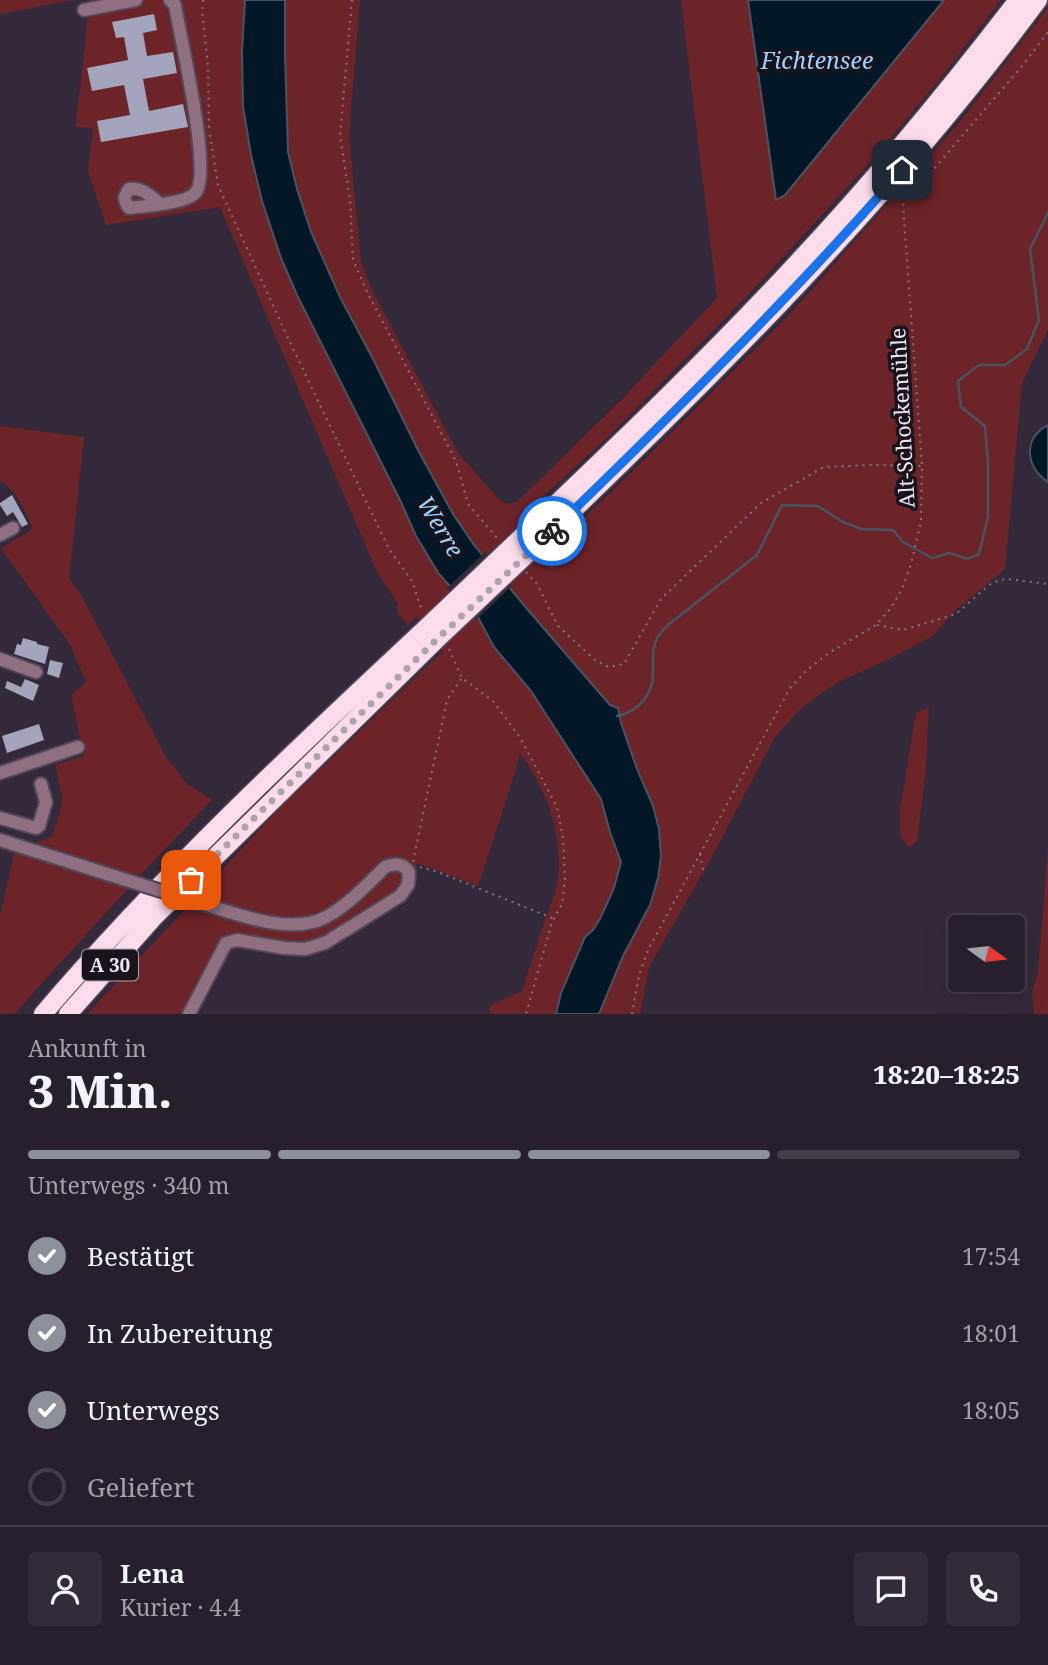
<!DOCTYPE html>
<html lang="de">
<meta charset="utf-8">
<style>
body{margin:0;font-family:"Noto Serif",serif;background:#332c38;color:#f1f3f6;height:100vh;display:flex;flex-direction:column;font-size:26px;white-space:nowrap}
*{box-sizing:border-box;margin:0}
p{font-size:23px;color:#a4a2a9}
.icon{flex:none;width:38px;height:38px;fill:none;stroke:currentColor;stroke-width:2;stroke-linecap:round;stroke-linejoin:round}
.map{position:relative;height:1014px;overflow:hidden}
.panel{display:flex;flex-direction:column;background:#271f2c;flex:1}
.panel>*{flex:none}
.needle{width:46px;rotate:105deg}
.tools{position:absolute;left:948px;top:915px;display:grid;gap:14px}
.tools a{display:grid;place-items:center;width:77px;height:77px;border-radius:7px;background:#271f2c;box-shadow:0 7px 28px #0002,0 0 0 2px #433d48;font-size:35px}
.pin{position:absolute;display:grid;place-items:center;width:60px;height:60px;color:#fff;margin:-30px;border-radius:14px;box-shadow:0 4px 10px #0006}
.courier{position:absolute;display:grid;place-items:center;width:70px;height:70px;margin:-35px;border:5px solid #1a73e8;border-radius:50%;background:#fff;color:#222;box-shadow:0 2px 9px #0007}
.headline em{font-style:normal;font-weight:800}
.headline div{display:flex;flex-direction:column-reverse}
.headline{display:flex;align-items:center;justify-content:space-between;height:119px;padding:0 28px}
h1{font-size:46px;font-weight:800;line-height:52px}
.bar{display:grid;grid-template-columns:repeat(4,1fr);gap:10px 7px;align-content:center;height:84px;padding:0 28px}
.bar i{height:9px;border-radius:5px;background:#433d48}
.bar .on{background:#8c9099}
.bar p{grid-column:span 4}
.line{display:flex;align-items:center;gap:18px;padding:0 28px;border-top:2px solid #433d48}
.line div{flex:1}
.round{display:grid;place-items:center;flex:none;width:74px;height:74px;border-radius:7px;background:#332c38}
ol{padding:0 28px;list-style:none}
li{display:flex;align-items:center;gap:21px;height:77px}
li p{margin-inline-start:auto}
li .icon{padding:7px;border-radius:50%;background:#8c9099;color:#fff;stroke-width:4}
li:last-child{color:#a4a2a9}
li i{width:38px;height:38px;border:4px solid #433d48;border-radius:50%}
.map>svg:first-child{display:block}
</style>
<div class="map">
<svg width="1048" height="1014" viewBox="0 0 1048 1014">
<rect width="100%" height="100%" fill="#34293a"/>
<path fill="#6d2429" d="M0,0H72L1,14L0,17Z
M90,0H245L251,155L262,201L281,258L297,295L401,502L416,536L439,574L478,617L494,647L531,691L601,799L610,832L621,862L614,888L601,917L593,930L585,938L561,993L556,1014H489L490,1005L522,991C530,967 537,943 545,920C550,906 556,893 558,879C563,833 546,789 520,753L515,772L478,886L418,863L405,884L384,904L305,947L228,937L185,1014H87L281,807L443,651L417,617L408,625L397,612L398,604L377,572L220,207L106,225L88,171L93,128L76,127V124Z
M285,0H360L349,134L361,263L373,292L458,453L499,499C506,505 510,505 518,501L622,399L717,298L681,0H748L777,199L785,195L944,0H1001L944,74L875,157L753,290L609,436L523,515L552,549L635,469L792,312L959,123L1048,8V329L1022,383L1005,569L957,609L931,637L887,660L836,683L800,709L775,737L709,862L649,967L640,1014H599L623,956L637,931L653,806L637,769L621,723L618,708L610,705L597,690L528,610L474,545L453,514L419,452L373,359L341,299L311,232L297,189L288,152L285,55Z
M0,426L84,437L69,578L81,595L166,757L187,784L211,799V801L137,878L31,844L52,837L63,801L55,765L84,756L71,695L86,683L71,646L1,548L33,529C27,515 14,486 0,481Z
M929,707L926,768L917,841L909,848L900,835V810L916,713Z
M1048,849V1014H1034L1032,992L1038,972Z
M15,850L129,888L57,966L15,1014H0V915Z"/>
<path fill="#041727" stroke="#495463" stroke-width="2" d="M245,0H285V55L288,152L297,189L311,232L341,299L373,359L419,452L453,514L474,545L528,610L597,690L610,705L618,708L621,723L637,769L653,806L659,829L661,856L658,878L650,905L623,956L599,1014H556L561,993L585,937L593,930L601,917L614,888L621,862L610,832L601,799L531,691L494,647L478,617L439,574L416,536L401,502L297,295L281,258L262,201L251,155L243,106L242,51Z
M748,0H944L785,195L776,200Z
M1048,425V482C1026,467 1022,439 1048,425Z"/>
<path fill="#34293a" d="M485,552L512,586L476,620L447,588Z"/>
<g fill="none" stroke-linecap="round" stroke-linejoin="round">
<path stroke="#495463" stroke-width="2.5" d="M617,716C634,713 648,700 652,683C655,668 650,652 657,638C659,634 665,629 668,625L757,555L782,505L818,506L841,521L861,529L893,530L903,542L932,558L950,553L967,559L979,554L988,517V463L985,426L961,407L958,381L979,365H1005L1027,349L1039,320L1030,249L1048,213"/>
</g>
<path fill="#a2a5bc" d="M154,14L157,30L143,33L147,56L173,52L177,73L143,79L149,111L183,104L188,127L101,142L97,121L130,115L124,85L92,91L87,68L128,60L124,37L116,38L112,22Z
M12,495L28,524L22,527L13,512L7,516L0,505V503Z
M23,638L37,642V644L49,647L45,664L14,654L17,644L21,645Z
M50,660L63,663L59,678L47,674Z
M25,679L39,685L33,701L5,688L7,681L21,687Z
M39,724L44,740L7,753L2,736Z"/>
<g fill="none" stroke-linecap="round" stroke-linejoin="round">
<defs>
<path id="minor" d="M84,10L136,0
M159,203C149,195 142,187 129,189C124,196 123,200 129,208C144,206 187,204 196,192C212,171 180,36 175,5L170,0
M0,535L13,528
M0,659L36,672
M0,773L78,747
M0,818L36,828L39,826L46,802L41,784
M0,840L123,879
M189,1014L226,943L237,940L284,948L305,949L325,943L400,896L408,885L409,872C403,863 394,863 385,867C367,885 348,905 326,917C291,936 238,914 203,904"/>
<path id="highway" d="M532,527C622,441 712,355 796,264C875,180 948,91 1018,0
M543,539C720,370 892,197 1038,0
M43,1014C161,876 293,752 426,628
M68,1014L154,917L435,641"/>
</defs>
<use href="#minor" stroke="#514757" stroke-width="16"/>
<use href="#highway" stroke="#514757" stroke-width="21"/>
<path stroke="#807785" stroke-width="2" stroke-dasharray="2 5" stroke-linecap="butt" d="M203,0L202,11L208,66L209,130
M352,0L340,136L350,199L353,260L368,294L456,461L468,504L498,539
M210,135L218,185L287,336L389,549L412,581L422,611
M526,572L537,584L558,626L595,660L609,667L624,664L661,599L761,503L824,467L872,465L922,466
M877,625L903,630L956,614L989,585L999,580L1007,579L1048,584
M449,649L462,678L493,701L521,739L557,807L563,838L565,880L562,904L552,922L526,1014
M700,854L704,875
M413,862L447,700L461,679
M420,867L438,872L552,918
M632,1014L639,975L648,950L790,688L807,670L830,652L876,625L891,608L902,589L911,564L921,522L922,466L903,205L1023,65L1048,32"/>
<use href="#minor" stroke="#906f80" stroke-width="12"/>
<use href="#highway" stroke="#fcdbeb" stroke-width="18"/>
<defs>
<path id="minor-bridge" d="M123,879L203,904"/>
<path id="highway-bridge" d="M426,628L532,527
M435,641L543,539"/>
</defs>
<use href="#minor-bridge" stroke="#514757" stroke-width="16" stroke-linecap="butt"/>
<use href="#highway-bridge" stroke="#514757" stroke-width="21" stroke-linecap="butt"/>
<use href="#minor-bridge" stroke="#906f80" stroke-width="12"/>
<use href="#highway-bridge" stroke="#fcdbeb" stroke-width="18"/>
</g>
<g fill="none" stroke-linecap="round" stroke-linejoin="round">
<path stroke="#aaa3b0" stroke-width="7" stroke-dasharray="0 12.6" d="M191,880L435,641L552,531"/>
<path stroke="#1a73e8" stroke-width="9" d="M552,531C673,414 792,296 902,170"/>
</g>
<g text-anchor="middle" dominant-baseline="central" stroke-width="7" stroke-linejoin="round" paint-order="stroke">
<rect fill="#19141c" stroke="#aba6b0" stroke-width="2" x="82" y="949.5" width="56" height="31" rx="5"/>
<g font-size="19" font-weight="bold" fill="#eae4ef">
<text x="110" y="965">A 30</text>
</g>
<g font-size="21" fill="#eae4ef" stroke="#19141c">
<text transform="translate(902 418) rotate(-93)">Alt-Schockemühle</text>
</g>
<g font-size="23" font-style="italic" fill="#9fd1fd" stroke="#19141c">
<text x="817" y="60">Fichtensee</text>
<text transform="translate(441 526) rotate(59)">Werre</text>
</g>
</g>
</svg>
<div class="tools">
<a><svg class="needle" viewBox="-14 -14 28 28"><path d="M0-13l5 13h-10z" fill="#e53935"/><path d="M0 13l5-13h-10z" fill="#a4a2a9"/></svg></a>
</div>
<div class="pin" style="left:191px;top:880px;background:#ea580c"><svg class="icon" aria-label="bag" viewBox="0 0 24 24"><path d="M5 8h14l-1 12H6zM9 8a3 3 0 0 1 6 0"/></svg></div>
<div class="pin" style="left:902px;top:170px;background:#1f2937"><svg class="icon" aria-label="home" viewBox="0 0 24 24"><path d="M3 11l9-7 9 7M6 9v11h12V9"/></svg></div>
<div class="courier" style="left:552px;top:531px"><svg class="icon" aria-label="bike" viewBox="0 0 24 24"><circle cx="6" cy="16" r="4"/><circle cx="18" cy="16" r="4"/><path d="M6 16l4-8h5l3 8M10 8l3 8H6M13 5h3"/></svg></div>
</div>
<section class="panel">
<div class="headline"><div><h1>3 Min.</h1><p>Ankunft in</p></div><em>18:20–18:25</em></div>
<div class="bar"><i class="on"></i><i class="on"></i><i class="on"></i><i></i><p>Unterwegs · 340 m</p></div>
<ol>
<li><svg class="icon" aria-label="check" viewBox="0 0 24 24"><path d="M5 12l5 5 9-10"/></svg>Bestätigt<p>17:54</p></li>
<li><svg class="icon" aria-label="check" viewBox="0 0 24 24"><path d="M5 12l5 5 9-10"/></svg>In Zubereitung<p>18:01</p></li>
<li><svg class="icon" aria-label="check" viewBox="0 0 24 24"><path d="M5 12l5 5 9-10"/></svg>Unterwegs<p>18:05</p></li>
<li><i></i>Geliefert</li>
</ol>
<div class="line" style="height:126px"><a class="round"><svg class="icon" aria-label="person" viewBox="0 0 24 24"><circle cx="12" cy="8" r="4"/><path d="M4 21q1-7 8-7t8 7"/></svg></a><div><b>Lena</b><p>Kurier · 4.4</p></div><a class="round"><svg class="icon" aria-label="chat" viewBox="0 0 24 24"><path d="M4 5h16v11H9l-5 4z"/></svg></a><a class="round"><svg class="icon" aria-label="phone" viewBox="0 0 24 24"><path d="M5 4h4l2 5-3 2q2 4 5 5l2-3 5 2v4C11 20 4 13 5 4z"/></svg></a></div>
</section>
